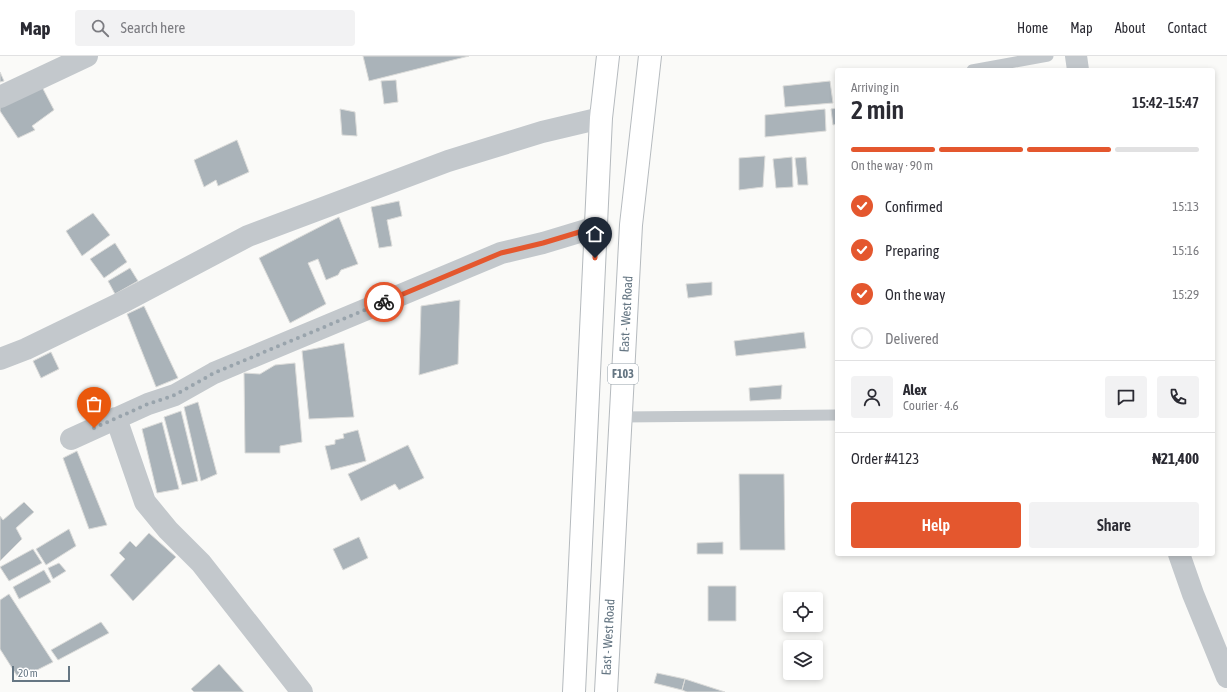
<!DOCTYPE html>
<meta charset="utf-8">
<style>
body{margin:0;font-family:"Asap Condensed",sans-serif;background:#f2f2f3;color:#2b2b33;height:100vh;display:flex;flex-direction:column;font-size:15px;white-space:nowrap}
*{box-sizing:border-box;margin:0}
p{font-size:13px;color:#7c7c81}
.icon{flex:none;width:22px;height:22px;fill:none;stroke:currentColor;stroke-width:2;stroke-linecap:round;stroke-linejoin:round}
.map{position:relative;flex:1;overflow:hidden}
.details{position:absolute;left:835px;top:12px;width:380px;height:488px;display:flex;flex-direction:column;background:#fff;border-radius:4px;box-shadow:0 2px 6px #0003}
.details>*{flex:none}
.tools{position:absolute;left:783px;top:536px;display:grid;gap:8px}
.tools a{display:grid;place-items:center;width:40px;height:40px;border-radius:4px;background:#fff;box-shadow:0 2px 6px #0003;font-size:20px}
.scale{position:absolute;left:12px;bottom:10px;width:58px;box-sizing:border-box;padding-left:4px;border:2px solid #657683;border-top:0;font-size:11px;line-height:14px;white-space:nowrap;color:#657683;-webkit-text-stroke:3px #fff;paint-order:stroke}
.pin{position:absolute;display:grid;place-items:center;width:34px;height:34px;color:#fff;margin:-41px -17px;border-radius:50% 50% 50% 0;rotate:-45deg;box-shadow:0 0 4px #0007}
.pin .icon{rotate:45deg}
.courier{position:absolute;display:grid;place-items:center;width:40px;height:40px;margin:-20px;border:3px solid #e4572e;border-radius:50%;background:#fff;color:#222;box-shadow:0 1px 5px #0007}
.summary em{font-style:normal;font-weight:600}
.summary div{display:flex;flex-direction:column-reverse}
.summary{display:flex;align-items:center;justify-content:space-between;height:68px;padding:0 16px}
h1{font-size:26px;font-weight:600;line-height:30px}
.bar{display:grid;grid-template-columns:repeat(4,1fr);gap:6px 4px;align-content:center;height:48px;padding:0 16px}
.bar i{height:5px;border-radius:3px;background:#e1e1e2}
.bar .on{background:#e4572e}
.bar p{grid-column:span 4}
.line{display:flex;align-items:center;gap:10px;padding:0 16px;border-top:1px solid #e1e1e2}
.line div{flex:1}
.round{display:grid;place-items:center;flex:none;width:42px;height:42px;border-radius:4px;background:#f2f2f3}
ol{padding:0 16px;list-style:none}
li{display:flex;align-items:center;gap:12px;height:44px}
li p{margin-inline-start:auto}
li .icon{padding:4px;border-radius:50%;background:#e4572e;color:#fff;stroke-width:4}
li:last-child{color:#7c7c81}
li i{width:22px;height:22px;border:2px solid #e1e1e2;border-radius:50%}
.primary-button{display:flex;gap:8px;margin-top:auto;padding:8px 16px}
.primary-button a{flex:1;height:46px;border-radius:4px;background:#e4572e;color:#fff;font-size:16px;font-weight:600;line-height:46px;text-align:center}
.primary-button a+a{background:#f2f2f3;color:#2b2b33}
header{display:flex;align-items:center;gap:24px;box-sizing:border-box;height:56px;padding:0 20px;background:#fff;border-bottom:1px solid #e1e1e2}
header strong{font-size:19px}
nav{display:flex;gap:22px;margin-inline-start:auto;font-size:14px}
.search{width:280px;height:36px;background:#f2f2f3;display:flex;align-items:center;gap:10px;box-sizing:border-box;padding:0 14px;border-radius:4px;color:#7c7c81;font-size:15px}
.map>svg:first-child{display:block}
</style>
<header>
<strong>Map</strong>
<div class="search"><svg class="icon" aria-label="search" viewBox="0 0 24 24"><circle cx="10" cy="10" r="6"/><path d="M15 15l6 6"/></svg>Search here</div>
<nav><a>Home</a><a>Map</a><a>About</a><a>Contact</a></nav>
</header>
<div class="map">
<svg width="1227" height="636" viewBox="0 0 1227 636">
<rect width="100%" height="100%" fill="#fafaf8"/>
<path fill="#aab3b9" stroke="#dcdcda" d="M363,0H469L369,25Z
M0,16L4,25L0,26Z
M396,24L398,46L384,48L381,25Z
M830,25L833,47L785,51L783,30Z
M41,29L54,54L32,70L35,74L18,82L0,55V51Z
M837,52V68L833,69L831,53Z
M340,53L355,56L357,80L342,79Z
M825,53L826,75L765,81V59Z
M237,84L249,116L218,130L216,124L204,131L194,104Z
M765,100L763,131L739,134V102Z
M792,101L793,131L776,132L773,103Z
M806,101L808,129H798L795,102Z
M399,145L402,160L387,164L392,190L379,192L371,151Z
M93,157L110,179L82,200L66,175Z
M339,161L358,208L341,214L338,219L326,224L318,203L308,207L326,248L290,267L259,202Z
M115,187L127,206L104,222L90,203Z
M130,212L138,225L115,238L108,225Z
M712,226V239L688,242L686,228Z
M460,244L458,308L419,319L421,250Z
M144,250L178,322L156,331L127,258Z
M804,276L806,292L736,300L734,285Z
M344,287L354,361L309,363L302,295Z
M51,296L59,313L41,322L33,305Z
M295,307L302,386L280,390V397H245L244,317L260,318L275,309Z
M782,329L781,343L750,345L749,332Z
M198,346L217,418L201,425L184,351Z
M181,355L198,425L182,429L164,361Z
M162,366L179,433L157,437L142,373Z
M358,374L366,405L331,414L325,390L335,388V384L344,382L343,378Z
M408,389L424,422L399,434L395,428L361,445L348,418Z
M77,395L107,469L89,473L63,402Z
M739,418H784L785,494H740Z
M24,446L34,456L16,472L22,483L0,505V460L3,464Z
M69,473L76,490L46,509L36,493Z
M149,477L176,501L133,545L110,519L125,503L119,497L130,485L136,491Z
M359,481L368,502L343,514L333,493Z
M723,486V498H697V487Z
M33,493L42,507L9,525L0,511Z
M59,507L66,515L53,523L48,512Z
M44,514L51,526L19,543L13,531Z
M708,530H736V565H708Z
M9,538L53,606L19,623L0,593V544Z
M101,566L109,577L58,604L51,594Z
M219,608L244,636H194L191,633Z
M657,617L685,623L682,634L654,627Z
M685,623L725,636H687L682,634Z"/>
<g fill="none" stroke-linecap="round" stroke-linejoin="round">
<defs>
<path id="primary" d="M574,636L601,62L608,0
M606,636L631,169L650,0"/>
</defs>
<use href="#primary" stroke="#b5babe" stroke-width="24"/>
<path stroke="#c3c8cc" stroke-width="11" d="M972,14L1048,0
M621,361L837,359"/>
<path stroke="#c3c8cc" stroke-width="22" d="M1076,0L1078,14
M0,41L87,0
M0,303L26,293L125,245L248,180L448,105L542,76L601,62
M116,362L145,446L168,474L201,507L302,636
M71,383L148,348L175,339L214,317L501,197L543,187L596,171
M1179,498L1193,538L1227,621"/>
<use href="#primary" stroke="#fff" stroke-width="22"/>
</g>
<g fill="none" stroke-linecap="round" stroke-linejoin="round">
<path stroke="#99a4ac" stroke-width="4" stroke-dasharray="0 7.2" d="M94,372L148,348L175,339L214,317L384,246"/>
<path stroke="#e4572e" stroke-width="5" d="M384,246L501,197L543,187L596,171L595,202"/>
</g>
<g text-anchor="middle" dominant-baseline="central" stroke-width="4" stroke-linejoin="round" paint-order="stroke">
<rect fill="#fff" stroke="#939fa8" stroke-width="1" x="608" y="308" width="30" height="20" rx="3"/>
<g font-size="12" font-weight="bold" fill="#657683">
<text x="623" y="318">F103</text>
</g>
<g font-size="13" fill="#657683" stroke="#fff">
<text transform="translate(626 258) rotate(-87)">East - West Road</text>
<text transform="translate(608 581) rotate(-87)">East - West Road</text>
</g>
</g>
</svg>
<div class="tools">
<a><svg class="icon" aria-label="locate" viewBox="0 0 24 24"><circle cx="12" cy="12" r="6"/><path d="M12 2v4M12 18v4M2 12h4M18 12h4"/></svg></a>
<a><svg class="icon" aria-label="layers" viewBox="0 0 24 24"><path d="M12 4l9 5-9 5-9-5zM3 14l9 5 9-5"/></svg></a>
</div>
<div class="scale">20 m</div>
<div class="pin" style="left:94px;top:372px;background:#ea580c"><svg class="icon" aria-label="bag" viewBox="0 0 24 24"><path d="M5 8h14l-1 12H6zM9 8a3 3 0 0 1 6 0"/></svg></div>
<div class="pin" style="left:595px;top:202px;background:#1f2937"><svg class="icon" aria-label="home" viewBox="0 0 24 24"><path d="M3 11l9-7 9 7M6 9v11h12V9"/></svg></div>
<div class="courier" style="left:384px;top:246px"><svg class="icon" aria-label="bike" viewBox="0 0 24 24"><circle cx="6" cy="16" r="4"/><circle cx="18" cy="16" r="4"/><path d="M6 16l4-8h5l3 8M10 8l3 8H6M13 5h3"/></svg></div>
<section class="details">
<div class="summary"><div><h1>2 min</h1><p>Arriving in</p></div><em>15:42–15:47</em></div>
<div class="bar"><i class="on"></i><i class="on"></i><i class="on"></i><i></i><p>On the way · 90 m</p></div>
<ol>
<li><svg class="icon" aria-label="check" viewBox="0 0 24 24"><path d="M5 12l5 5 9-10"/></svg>Confirmed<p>15:13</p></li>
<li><svg class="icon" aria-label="check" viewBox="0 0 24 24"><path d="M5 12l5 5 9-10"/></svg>Preparing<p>15:16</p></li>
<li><svg class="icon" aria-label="check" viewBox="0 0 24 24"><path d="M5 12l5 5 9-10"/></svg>On the way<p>15:29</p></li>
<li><i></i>Delivered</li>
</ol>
<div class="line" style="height:72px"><a class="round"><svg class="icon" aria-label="person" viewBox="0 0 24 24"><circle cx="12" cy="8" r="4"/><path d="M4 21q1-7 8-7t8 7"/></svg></a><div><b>Alex</b><p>Courier · 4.6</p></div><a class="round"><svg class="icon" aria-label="chat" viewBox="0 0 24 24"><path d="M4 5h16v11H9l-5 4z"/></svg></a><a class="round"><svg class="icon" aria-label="phone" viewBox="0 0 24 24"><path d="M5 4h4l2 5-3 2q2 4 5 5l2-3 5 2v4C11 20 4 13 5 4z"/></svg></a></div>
<div class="line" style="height:52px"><div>Order #4123</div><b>₦21,400</b></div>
<div class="primary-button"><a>Help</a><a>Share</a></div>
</section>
</div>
